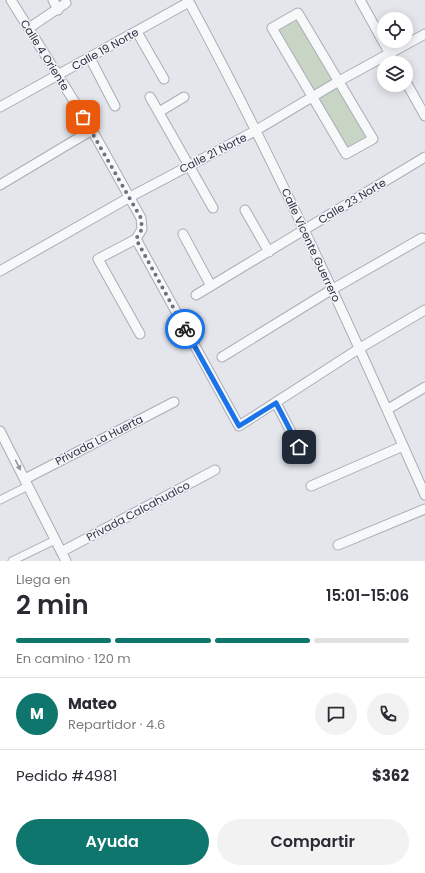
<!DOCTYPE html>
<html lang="es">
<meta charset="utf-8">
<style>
body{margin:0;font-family:Poppins,sans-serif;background:#f2f2f3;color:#2b2b33;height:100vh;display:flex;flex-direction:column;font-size:15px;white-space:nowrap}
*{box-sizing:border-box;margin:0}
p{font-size:13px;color:#7c7c81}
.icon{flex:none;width:22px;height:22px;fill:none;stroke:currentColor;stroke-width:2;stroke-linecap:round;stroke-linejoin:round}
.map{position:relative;height:561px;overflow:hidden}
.side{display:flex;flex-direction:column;background:#fff;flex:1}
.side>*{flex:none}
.fabs{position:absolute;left:377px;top:12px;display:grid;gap:8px}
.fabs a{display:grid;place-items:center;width:36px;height:36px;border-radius:50%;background:#fff;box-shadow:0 2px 10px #0003;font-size:20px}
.pin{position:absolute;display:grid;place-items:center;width:34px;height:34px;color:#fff;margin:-17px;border-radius:8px;box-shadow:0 2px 6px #0006}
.courier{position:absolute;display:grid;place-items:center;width:40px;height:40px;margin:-20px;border:3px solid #1a73e8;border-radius:50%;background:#fff;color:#222;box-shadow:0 1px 5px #0007}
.headline em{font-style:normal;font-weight:600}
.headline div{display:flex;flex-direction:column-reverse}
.headline{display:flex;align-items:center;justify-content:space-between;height:68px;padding:0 16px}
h1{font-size:26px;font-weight:600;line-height:30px}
.bar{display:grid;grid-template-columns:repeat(4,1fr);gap:6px 4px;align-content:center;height:48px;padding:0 16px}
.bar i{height:5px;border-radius:3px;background:#e1e1e2}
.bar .on{background:#0f766e}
.bar p{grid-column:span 4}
.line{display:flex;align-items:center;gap:10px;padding:0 16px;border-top:1px solid #e1e1e2}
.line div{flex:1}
.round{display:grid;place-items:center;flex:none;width:42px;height:42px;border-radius:21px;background:#f2f2f3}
.primary-button{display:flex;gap:8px;margin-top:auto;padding:8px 16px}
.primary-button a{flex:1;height:46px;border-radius:24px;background:#0f766e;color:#fff;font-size:16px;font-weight:600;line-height:46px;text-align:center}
.primary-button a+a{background:#f2f2f3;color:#2b2b33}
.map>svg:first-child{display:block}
</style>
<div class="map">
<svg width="425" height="561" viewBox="0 0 425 561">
<rect width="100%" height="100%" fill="#e4e6ec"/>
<path fill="#c8d5c5" d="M298,16L370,138L346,152L276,30Z"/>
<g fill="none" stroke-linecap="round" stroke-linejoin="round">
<defs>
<path id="pedestrian" d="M0,500L28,486
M12,561L55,540"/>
<path id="minor" d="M11,0L92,130L141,218L142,229L136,239
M53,0L58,10
M188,0C275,161 351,328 425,495
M360,0L395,63
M298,13L373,139L346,154L272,28Z
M29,28L66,3
M137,32L164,79
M90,58L115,106
M406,82L425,116
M150,97L213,208
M0,107L189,2
M159,112L184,97
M0,185L92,130
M245,210L269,252
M183,234L211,286
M136,239L239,426L360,348L425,310
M136,239L98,259L140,334
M0,271L130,197L255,131L339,81L425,34
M196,295L425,157
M222,357L331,290L422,238
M276,403L299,447
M388,409L425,387
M0,431L66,561
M25,479L174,402
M311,486L403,446
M338,545L425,509
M61,552L215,470"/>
</defs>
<use href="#pedestrian" stroke="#a9acb6" stroke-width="9"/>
<use href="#minor" stroke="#a9acb6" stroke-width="11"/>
<use href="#pedestrian" stroke="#f7f8fa" stroke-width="7"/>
<use href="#minor" stroke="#f7f8fa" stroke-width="9"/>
</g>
<defs><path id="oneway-solid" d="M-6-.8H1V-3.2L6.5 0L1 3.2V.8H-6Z"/></defs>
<use fill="#91959f" href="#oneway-solid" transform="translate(18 465) rotate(63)"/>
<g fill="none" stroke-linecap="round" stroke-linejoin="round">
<path stroke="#6c717f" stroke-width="4" stroke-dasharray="0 7.2" d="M83,117L141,218L142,229L136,239L185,329"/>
<path stroke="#1a73e8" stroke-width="5" d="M185,329L239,426L276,403L299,447"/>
</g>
<g text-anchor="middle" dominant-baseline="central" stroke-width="3" stroke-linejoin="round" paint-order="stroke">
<g font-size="11" fill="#2b3244" stroke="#f4f5f9">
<text transform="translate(105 49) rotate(-29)">Calle 19 Norte</text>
<text transform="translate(45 55) rotate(58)">Calle 4 Oriente</text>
<text transform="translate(213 153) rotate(-27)">Calle 21 Norte</text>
<text transform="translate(352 201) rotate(-31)">Calle 23 Norte</text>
<text transform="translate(311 245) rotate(65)">Calle Vicente Guerrero</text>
<text transform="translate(99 440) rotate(-27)">Privada La Huerta</text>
<text transform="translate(138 511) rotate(-28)">Privada Calcahualco</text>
</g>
</g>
</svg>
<div class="fabs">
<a><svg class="icon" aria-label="locate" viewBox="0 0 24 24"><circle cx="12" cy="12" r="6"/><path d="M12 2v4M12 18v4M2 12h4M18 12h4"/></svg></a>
<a><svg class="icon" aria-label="layers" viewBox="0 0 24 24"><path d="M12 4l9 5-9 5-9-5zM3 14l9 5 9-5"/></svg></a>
</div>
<div class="pin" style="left:83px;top:117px;background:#ea580c"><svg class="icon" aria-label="bag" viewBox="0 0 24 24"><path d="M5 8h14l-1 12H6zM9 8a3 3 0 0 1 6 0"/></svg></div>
<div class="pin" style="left:299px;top:447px;background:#1f2937"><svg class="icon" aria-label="home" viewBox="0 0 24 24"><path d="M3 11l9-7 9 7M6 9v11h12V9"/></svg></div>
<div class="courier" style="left:185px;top:329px"><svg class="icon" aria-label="bike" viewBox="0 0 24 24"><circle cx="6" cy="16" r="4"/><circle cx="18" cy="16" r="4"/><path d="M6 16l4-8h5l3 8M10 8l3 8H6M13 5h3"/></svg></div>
</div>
<section class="side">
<div class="headline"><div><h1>2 min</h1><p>Llega en</p></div><em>15:01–15:06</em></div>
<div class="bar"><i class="on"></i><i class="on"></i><i class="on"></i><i></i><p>En camino · 120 m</p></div>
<div class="line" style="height:72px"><b class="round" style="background:#0f766e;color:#fff">M</b><div><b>Mateo</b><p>Repartidor · 4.6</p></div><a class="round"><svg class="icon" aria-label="chat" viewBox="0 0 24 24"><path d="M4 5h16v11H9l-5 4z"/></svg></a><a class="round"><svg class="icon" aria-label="phone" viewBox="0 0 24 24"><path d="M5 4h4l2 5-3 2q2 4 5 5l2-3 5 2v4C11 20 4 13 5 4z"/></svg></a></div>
<div class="line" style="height:52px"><div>Pedido #4981</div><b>$362</b></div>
<div class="primary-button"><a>Ayuda</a><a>Compartir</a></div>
</section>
